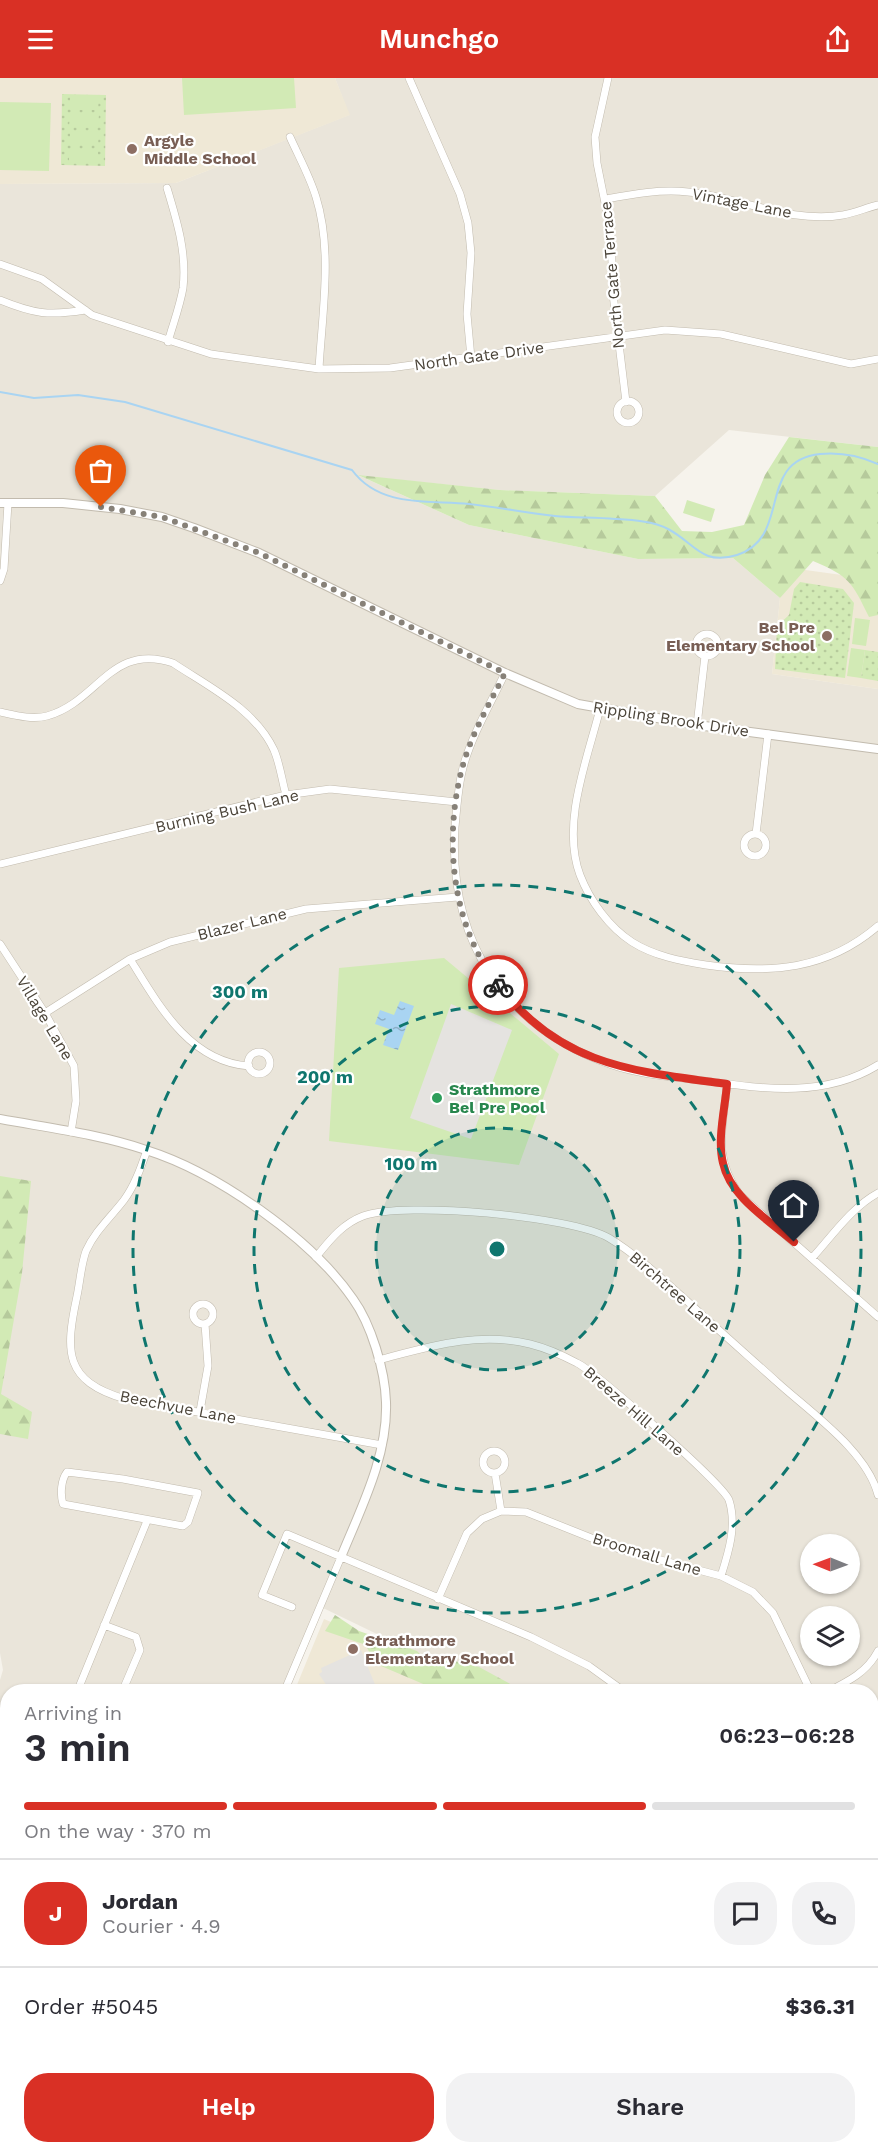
<!DOCTYPE html>
<meta charset="utf-8">
<style>
body{margin:0;font-family:"Work Sans",sans-serif;background:#f2f2f3;color:#2b2b33;height:100vh;display:flex;flex-direction:column;font-size:22px;white-space:nowrap}
*{box-sizing:border-box;margin:0}
p{font-size:20px;color:#7c7c81}
.icon{flex:none;width:33px;height:33px;fill:none;stroke:currentColor;stroke-width:2;stroke-linecap:round;stroke-linejoin:round}
.map{position:relative;flex:1;overflow:hidden}
.sheet{position:absolute;left:0px;top:1606px;width:879px;height:470px;display:flex;flex-direction:column;background:#fff;border-radius:24px 24px 0 0;box-shadow:0 2px 4px #0004}
.sheet>*{flex:none}
.needle{width:39px;rotate:271deg}
.fabs{position:absolute;left:800px;top:1456px;display:grid;gap:12px}
.fabs a{display:grid;place-items:center;width:60px;height:60px;border-radius:50%;background:#fff;box-shadow:0 2px 4px #0004;font-size:30px}
.pin{position:absolute;display:grid;place-items:center;width:51px;height:51px;color:#fff;margin:-62px -26px;border-radius:50% 50% 50% 0;rotate:-45deg;box-shadow:0 0 6px #0007}
.pin .icon{rotate:45deg}
.courier{position:absolute;display:grid;place-items:center;width:60px;height:60px;margin:-30px;border:4px solid #d93025;border-radius:50%;background:#fff;color:#222;box-shadow:0 2px 8px #0007}
.headline em{font-style:normal;font-weight:600}
.headline div{display:flex;flex-direction:column-reverse}
.headline{display:flex;align-items:center;justify-content:space-between;height:102px;padding:0 24px}
h1{font-size:39px;font-weight:600;line-height:45px}
.bar{display:grid;grid-template-columns:repeat(4,1fr);gap:9px 6px;align-content:center;height:72px;padding:0 24px}
.bar i{height:8px;border-radius:4px;background:#e1e1e2}
.bar .selected{background:#d93025}
.bar p{grid-column:span 4}
.line{display:flex;align-items:center;gap:15px;padding:0 24px;border-top:2px solid #e1e1e2}
.line div{flex:1}
.round{display:grid;place-items:center;flex:none;width:63px;height:63px;border-radius:24px;background:#f2f2f3}
.cta{display:flex;gap:12px;margin-top:auto;padding:12px 24px}
.cta a{flex:1;height:69px;border-radius:24px;background:#d93025;color:#fff;font-size:24px;font-weight:600;line-height:69px;text-align:center}
.cta a+a{background:#f2f2f3;color:#2b2b33}
header{display:flex;justify-content:space-between;align-items:center;height:78px;padding:0 24px;background:#d93025;color:#fff;font-size:27px;font-weight:600}
.map>svg:first-child{display:block}
</style>
<header><svg class="icon" aria-label="menu" viewBox="0 0 24 24"><path d="M4 6h16M4 12h16M4 18h16"/></svg>Munchgo<svg class="icon" aria-label="share" viewBox="0 0 24 24"><path d="M12 15V3M7 8l5-5 5 5M5 13v7h14v-7"/></svg></header>
<div class="map">
<svg width="878" height="2075" viewBox="0 0 878 2075">
<defs>
<pattern id="grass-dots" width="8" height="8" patternUnits="userSpaceOnUse" patternTransform="scale(1.5)"><rect width="8" height="8" fill="#d2eab5"/><path d="M2 2h.1M6 6h.1" fill="none" stroke="#b6ca9c" stroke-width="1.8" stroke-linecap="round"/></pattern>
<pattern id="forest-firs" width="22" height="20" patternUnits="userSpaceOnUse" patternTransform="scale(1.5)"><rect width="22" height="20" fill="#d2eab5"/><path d="M5 1l3.5 6h-7zM16 11l3.5 6h-7z" fill="#b6ca9c"/></pattern>
<pattern id="cemetery-stones" width="16" height="16" patternUnits="userSpaceOnUse" patternTransform="scale(1.5)"><rect width="16" height="16" fill="#d2eab5"/><path d="M2 7V4a2 2 0 0 1 4 0v3zM10 15v-3a2 2 0 0 1 4 0v3z" fill="#b6ca9c"/></pattern>
<pattern id="water-ripples" width="26" height="14" patternUnits="userSpaceOnUse" patternTransform="scale(1.5)"><rect width="26" height="14" fill="#a9d4f2"/><path d="M2 4q2-2 4 0t4 0M15 11q2-2 4 0t4 0" fill="none" stroke="#8caec5"/></pattern>
</defs>
<rect width="100%" height="100%" fill="#f6f3ec"/>
<path fill="#eae5da" fill-rule="evenodd" d="M335,0H878V369L729,352L655,418L500,412L360,398L469,447L638,481L733,480L780,520L772,596L878,611V2069L872,2066V1614H497L321,1529L284,1614H8V2068L83,2069L81,2075H0V1602L3,1592L0,1575V106L176,105L349,37ZM810,1467H849V1506H810ZM810,1539H849V1578H810Z"/>
<path fill="#efe8d6" d="M0,0H335L350,37L176,105L0,106Z
M791,490L878,502V611L772,596L780,520Z
M324,1541L495,1614H294Z"/>
<path fill="url(#grass-dots)" d="M62,16L106,17L105,88L61,87Z
M800,504L843,511L854,525L845,600L775,591L777,548L789,537L794,511Z
M865,572L878,574V603L861,600Z
M0,2007L7,2011L8,2068L71,2069L69,2075H0Z"/>
<path fill="url(#forest-firs)" d="M789,359L878,369V537L869,539C852,504 849,498 813,483L780,520L733,480L638,481L469,447L358,397L500,412L655,418L682,453L712,454L744,447L765,397Z
M0,1098L31,1103L22,1195L1,1316L32,1334L28,1361L0,1356Z
M335,1537L359,1553L417,1573L431,1587L443,1580L479,1589L525,1614H442L381,1588L371,1578L366,1567L325,1553Z
M124,2069H266L264,2075H126Z"/>
<path fill="url(#cemetery-stones)" d="M872,2066L878,2069V2075H263L265,2068H872Z"/>
<path fill="#d2eab5" d="M182,0H294L296,30L184,37Z
M70,19H99L98,32H70Z
M0,24L51,25L49,93L0,92Z
M70,36H99L98,50L69,49Z
M70,53L99,54L98,67H70Z
M69,71H98V85L69,84Z
M687,422L715,431L711,444L683,435Z
M855,540L870,542L866,568L852,566Z
M851,570L865,572L861,600L847,598Z
M444,880L559,976L519,1087L329,1063L339,890Z"/>
<path fill="#e5e3e0" d="M451,926L512,952L471,1061L410,1040Z
M361,1572L378,1614H331L319,1596L322,1594L321,1590Z"/>
<path fill="url(#water-ripples)" d="M400,923L414,928L398,972L383,967L389,951L375,946L380,932L394,937Z"/>
<g fill="none" stroke-linecap="round" stroke-linejoin="round">
<path stroke="#a9d4f2" stroke-width="2" d="M0,314L34,320L78,317L125,324L352,392C380,430 428,422 469,426C498,429 526,435 555,438C575,440 595,439 615,441C632,442 653,443 668,451C695,465 701,488 737,477C793,459 755,383 820,376C840,374 860,378 878,386
M8,2038V2051
M443,2068L452,2075
M773,2068L778,2075
M3,2075L13,2074V2068"/>
<defs>
<path id="minor" d="M409,0L460,116L468,145L471,175L467,236L471,280
M608,0L595,59L597,85L611,155L613,216L626,324
M290,59C299,79 310,99 316,119C333,173 322,236 319,291
M167,110C177,143 187,175 183,210C180,228 173,246 168,264
M606,121C633,116 661,111 688,114C739,119 791,146 843,137C854,135 866,130 878,127
M0,186L42,201L92,237L211,276L319,291L390,290L665,252L721,256L851,286L878,281
M0,222C34,236 49,238 85,232
M617 334a11 11 0 1 1 22 0a11 11 0 1 1-22 0Z
M0,503L4,491L8,425
M696 567a11 11 0 1 1 22 0a11 11 0 1 1-22 0Z
M505,595C491,625 473,655 464,686C458,706 457,729 455,749C448,862 504,950 612,987C641,997 675,999 706,1003C764,1011 825,1020 878,987
M600,631C587,682 561,746 580,797C590,823 609,849 632,864C654,878 681,883 706,887C770,896 827,892 878,848
M0,634C14,637 32,642 47,638C98,624 111,564 173,585C209,609 255,631 274,672C280,686 282,703 286,717
M697,647L705,578
M756,756L768,656
M744 767a11 11 0 1 1 22 0a11 11 0 1 1-22 0Z
M0,786L286,717L330,711L457,724
M0,866L45,935L74,988L76,1023L71,1054
M130,881C158,926 189,984 249,988
M45,935L130,881L170,864L306,831L458,819
M248 985a11 11 0 1 1 22 0a11 11 0 1 1-22 0Z
M727,1006C723,1050 712,1079 740,1117L878,1239
M147,1072C141,1089 135,1107 124,1122C111,1139 95,1153 86,1173C81,1187 80,1204 77,1218C65,1274 64,1303 125,1321L382,1367
M316,1179C330,1162 342,1146 363,1138C404,1123 571,1138 609,1160C637,1177 661,1200 686,1222C716,1250 747,1277 777,1304C810,1334 867,1373 878,1417
M812,1180C832,1158 852,1129 878,1115
M193 1236a10 10 0 1 1 20 0a10 10 0 1 1-20 0Z
M378,1282C428,1269 478,1253 530,1266C546,1270 562,1277 577,1285C597,1295 723,1406 729,1422C737,1447 729,1473 721,1498
M200,1333L208,1288L205,1246
M483 1384a11 11 0 1 1 22 0a11 11 0 1 1-22 0Z
M67,1394L123,1401L198,1415L188,1444L183,1448L63,1426C60,1416 61,1402 67,1394Z
M495,1395L501,1433
M438,1521L467,1455L482,1441L501,1433L526,1434L619,1471L721,1498L753,1514L773,1535L811,1614
M292,1529L262,1517L287,1456L531,1559L589,1588L625,1614
M104,1547L136,1559L140,1572L122,1614
M77,1614L147,1443
M284,1614L341,1479
M827,1614C849,1603 867,1594 878,1573
M872,1720L878,1716
M0,1793L8,1776
M0,1832L8,1835
M0,1948L8,1951
M872,1977L878,1982"/>
<path id="tertiary" d="M0,425H63L120,431L162,439L194,450L259,475L505,595L578,626L697,647L878,671
M0,1041C49,1050 99,1056 146,1072C216,1094 311,1160 353,1221C371,1246 385,1292 386,1324C388,1378 361,1430 341,1479"/>
</defs>
<use href="#minor" stroke="#c2bbae" stroke-width="8"/>
<use href="#tertiary" stroke="#c2bbae" stroke-width="10"/>
<use href="#minor" stroke="#fff" stroke-width="7"/>
<use href="#tertiary" stroke="#fff" stroke-width="8"/>
</g>
<g fill="none" stroke-linecap="round" stroke-linejoin="round">
<path stroke="#878178" stroke-width="6" stroke-dasharray="0 10.8" d="M101,429L162,439L259,475L505,595C490,625 472,655 463,687C443,759 451,847 498,907"/>
<path stroke="#d93025" stroke-width="8" d="M498,907C561,988 632,993 727,1006C725,1031 717,1061 723,1085C730,1119 770,1143 794,1164"/>
</g>
<circle cx="497" cy="1171" r="121" fill="#0f766e" fill-opacity=".12"/>
<g fill="none" stroke="#0f766e" stroke-width="3" stroke-dasharray="10 8">
<circle cx="497" cy="1171" r="121"/>
<circle cx="497" cy="1171" r="243"/>
<circle cx="497" cy="1171" r="364"/>
</g>
<g fill="#8d6e63" stroke="#fff" stroke-width="2">
<circle cx="132" cy="71" r="6"/>
<circle cx="827" cy="558" r="6"/>
<circle cx="353" cy="1571" r="6"/>
</g>
<circle fill="#2e9e5b" stroke="#fff" stroke-width="2" cx="437" cy="1020" r="6"/>
<g text-anchor="middle" dominant-baseline="central" stroke-width="4.5" stroke-linejoin="round" paint-order="stroke">
<g font-size="16" font-weight="bold" fill="#785e54" stroke="#fff" text-anchor="start">
<text x="144" y="62">Argyle<tspan x="144" dy="18">Middle School</tspan></text>
<text x="815" y="549" text-anchor="end">Bel Pre<tspan x="815" dy="18">Elementary School</tspan></text>
<text x="365" y="1562">Strathmore<tspan x="365" dy="18">Elementary School</tspan></text>
</g>
<g font-size="16" fill="#4b4439" stroke="#fff">
<text transform="translate(742 125) rotate(11)">Vintage Lane</text>
<text transform="translate(612 197) rotate(-95)">North Gate Terrace</text>
<text transform="translate(479 278) rotate(-8)">North Gate Drive</text>
<text transform="translate(671 641) rotate(9)">Rippling Brook Drive</text>
<text transform="translate(227 733) rotate(-13)">Burning Bush Lane</text>
<text transform="translate(242 846) rotate(-14)">Blazer Lane</text>
<text transform="translate(45 940) rotate(59)">Village Lane</text>
<text transform="translate(675 1214) rotate(41)">Birchtree Lane</text>
<text transform="translate(178 1329) rotate(11)">Beechvue Lane</text>
<text transform="translate(634 1333) rotate(41)">Breeze Hill Lane</text>
<text transform="translate(647 1476) rotate(17)">Broomall Lane</text>
</g>
<g font-size="16" font-weight="bold" fill="#27864d" stroke="#fff" text-anchor="start">
<text x="449" y="1011">Strathmore<tspan x="449" dy="18">Bel Pre Pool</tspan></text>
</g>
</g>
<circle cx="497" cy="1171" r="9" fill="#0f766e" stroke="#fff" stroke-width="3"/>
<g font-size="18" text-anchor="middle" font-weight="bold" fill="#0f766e" stroke="#fff" stroke-width="4.5" stroke-linejoin="round" paint-order="stroke">
<text x="240" y="920">300 m</text>
<text x="325" y="1005">200 m</text>
<text x="411" y="1092">100 m</text>
</g>
</svg>
<div class="fabs">
<a><svg class="needle" viewBox="-14 -14 28 28"><path d="M0-13l5 13h-10z" fill="#e53935"/><path d="M0 13l5-13h-10z" fill="#7c7c81"/></svg></a>
<a><svg class="icon" aria-label="layers" viewBox="0 0 24 24"><path d="M12 4l9 5-9 5-9-5zM3 14l9 5 9-5"/></svg></a>
</div>
<div class="pin" style="left:101px;top:429px;background:#ea580c"><svg class="icon" aria-label="bag" viewBox="0 0 24 24"><path d="M5 8h14l-1 12H6zM9 8a3 3 0 0 1 6 0"/></svg></div>
<div class="pin" style="left:794px;top:1164px;background:#1f2937"><svg class="icon" aria-label="home" viewBox="0 0 24 24"><path d="M3 11l9-7 9 7M6 9v11h12V9"/></svg></div>
<div class="courier" style="left:498px;top:907px"><svg class="icon" aria-label="bike" viewBox="0 0 24 24"><circle cx="6" cy="16" r="4"/><circle cx="18" cy="16" r="4"/><path d="M6 16l4-8h5l3 8M10 8l3 8H6M13 5h3"/></svg></div>
<section class="sheet">
<div class="headline"><div><h1>3 min</h1><p>Arriving in</p></div><em>06:23–06:28</em></div>
<div class="bar"><i class="selected"></i><i class="selected"></i><i class="selected"></i><i></i><p>On the way · 370 m</p></div>
<div class="line" style="height:108px"><b class="round" style="background:#d93025;color:#fff">J</b><div><b>Jordan</b><p>Courier · 4.9</p></div><a class="round"><svg class="icon" aria-label="chat" viewBox="0 0 24 24"><path d="M4 5h16v11H9l-5 4z"/></svg></a><a class="round"><svg class="icon" aria-label="phone" viewBox="0 0 24 24"><path d="M5 4h4l2 5-3 2q2 4 5 5l2-3 5 2v4C11 20 4 13 5 4z"/></svg></a></div>
<div class="line" style="height:78px"><div>Order #5045</div><b>$36.31</b></div>
<div class="cta"><a>Help</a><a>Share</a></div>
</section>
</div>
